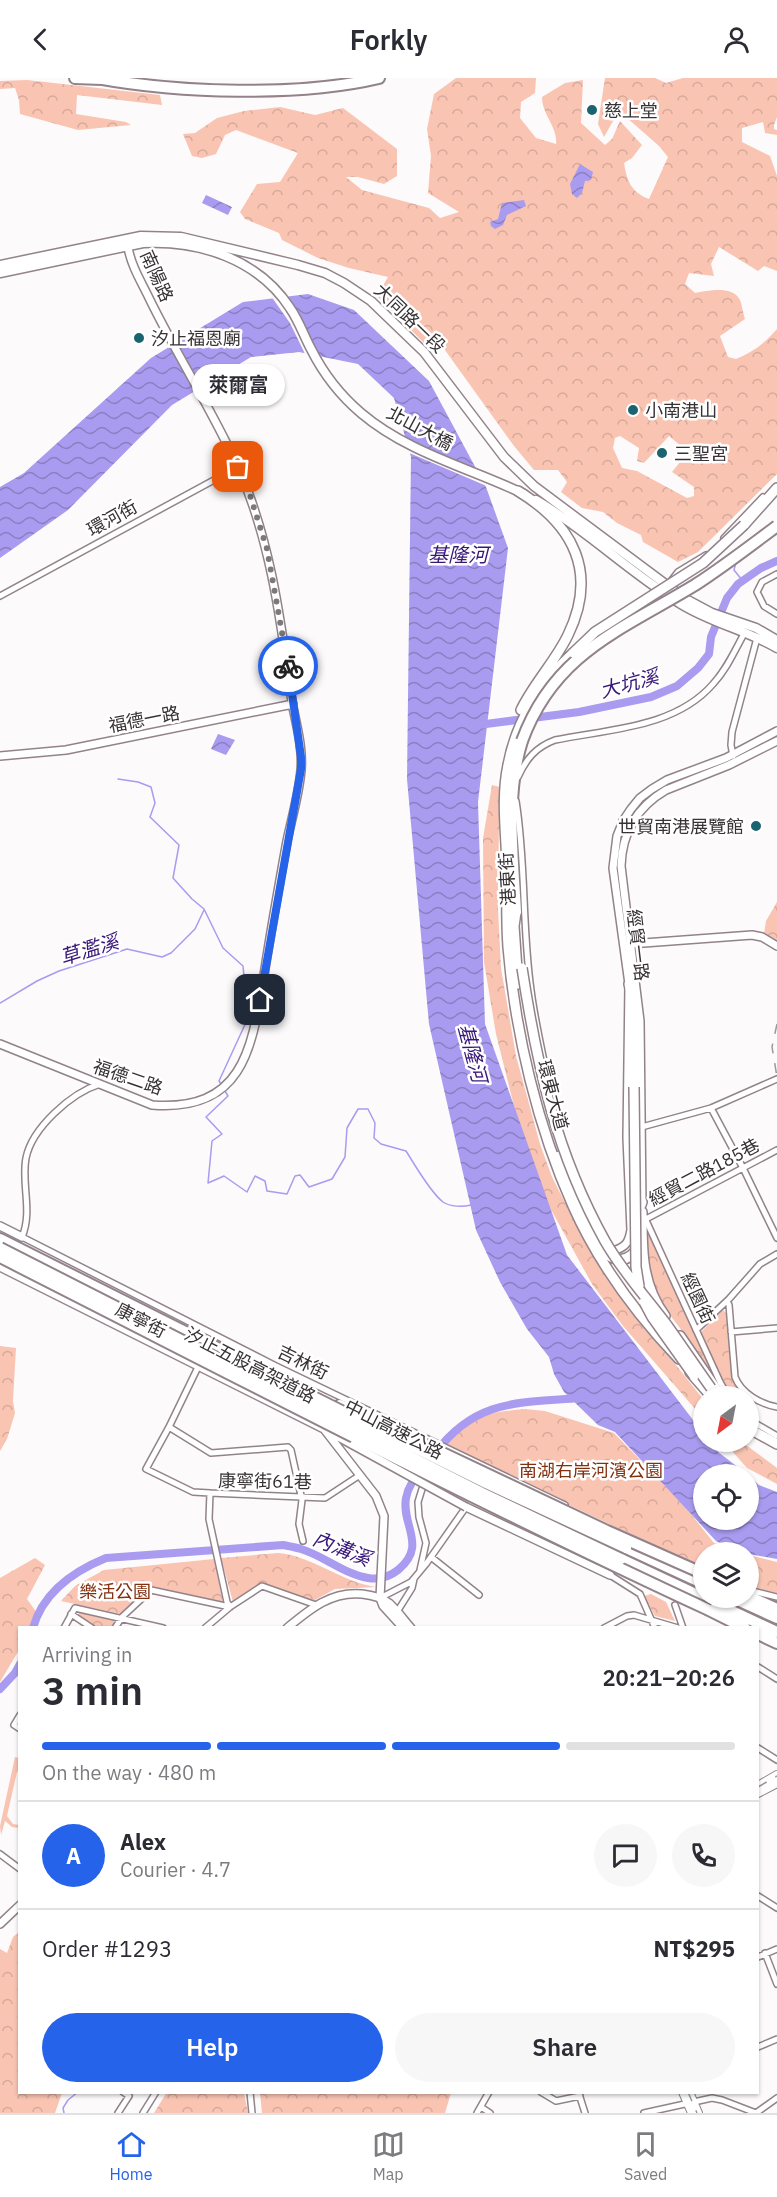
<!DOCTYPE html>
<meta charset="utf-8">
<style>
body{margin:0;font-family:"IBM Plex Sans","Noto Sans TC",sans-serif;background:#f7f7f7;color:#2b2b33;height:100vh;display:flex;flex-direction:column;font-size:22px;white-space:nowrap}
*{box-sizing:border-box;margin:0}
p{font-size:20px;color:#7c7c81}
.icon{flex:none;width:33px;height:33px;fill:none;stroke:currentColor;stroke-width:2;stroke-linecap:round;stroke-linejoin:round}
.map{position:relative;flex:1;overflow:hidden}
.details{position:absolute;left:18px;top:1548px;width:741px;height:468px;display:flex;flex-direction:column;background:#fff;border-radius:0px;box-shadow:0 2px 4px #0004}
.details>*{flex:none}
.needle{width:39px;rotate:212deg}
.controls{position:absolute;left:693px;top:1308px;display:grid;gap:12px}
.controls a{display:grid;place-items:center;width:66px;height:66px;border-radius:50%;background:#fff;box-shadow:0 2px 4px #0004;font-size:30px}
.pin{position:absolute;display:grid;place-items:center;width:51px;height:51px;color:#fff;margin:-26px;border-radius:12px;box-shadow:0 3px 9px #0006}
.courier{position:absolute;display:grid;place-items:center;width:60px;height:60px;margin:-30px;border:4px solid #2563eb;border-radius:50%;background:#fff;color:#222;box-shadow:0 2px 8px #0007}
.bubble{position:absolute;height:42px;border-radius:21px;background:#fff;box-shadow:0 2px 4px #0004;font-size:20px;font-weight:600;line-height:42px;text-align:center}
.summary em{font-style:normal;font-weight:600}
.summary div{display:flex;flex-direction:column-reverse}
.summary{display:flex;align-items:center;justify-content:space-between;height:102px;padding:0 24px}
h1{font-size:39px;font-weight:600;line-height:45px}
.bar{display:grid;grid-template-columns:repeat(4,1fr);gap:9px 6px;align-content:center;height:72px;padding:0 24px}
.bar i{height:8px;border-radius:4px;background:#e1e1e2}
.bar .current{background:#2563eb}
.bar p{grid-column:span 4}
.line{display:flex;align-items:center;gap:15px;padding:0 24px;border-top:2px solid #e1e1e2}
.line div{flex:1}
.round{display:grid;place-items:center;flex:none;width:63px;height:63px;border-radius:32px;background:#f7f7f7}
.button{display:flex;gap:12px;margin-top:auto;padding:12px 24px}
.button a{flex:1;height:69px;border-radius:36px;background:#2563eb;color:#fff;font-size:24px;font-weight:600;line-height:69px;text-align:center}
.button a+a{background:#f7f7f7;color:#2b2b33}
header{display:flex;justify-content:space-between;align-items:center;height:78px;padding:0 24px;background:#fff;font-size:27px;font-weight:600}
.tab-bar{display:flex;justify-content:space-around;align-items:center;height:84px;border-top:2px solid #e1e1e2;background:#fff;font-size:16px;color:#7c7c81}
.tab-bar a{display:grid;justify-items:center;gap:3px}
.tab-bar .current{color:#2563eb}
.map>svg:first-child{display:block}
</style>
<header><svg class="icon" aria-label="back" viewBox="0 0 24 24"><path d="M15 5l-7 7 7 7"/></svg>Forkly<svg class="icon" aria-label="person" viewBox="0 0 24 24"><circle cx="12" cy="8" r="4"/><path d="M4 21q1-7 8-7t8 7"/></svg></header>
<div class="map">
<svg width="777" height="2035" viewBox="0 0 777 2035">
<defs>
<pattern id="forest-crowns" width="20" height="18" patternUnits="userSpaceOnUse" patternTransform="scale(1.5)"><rect width="20" height="18" fill="#f9c4b2"/><path d="M2 6a3 3 0 1 1 6 0M12 15a3 3 0 1 1 6 0" fill="none" stroke="#d6a99a"/></pattern>
<pattern id="water-waves" width="16" height="10" patternUnits="userSpaceOnUse" patternTransform="scale(1.5)"><rect width="16" height="10" fill="#a99bef"/><path d="M0 5q4-4 8 0t8 0" fill="none" stroke="#8b7fc2"/></pattern>
</defs>
<rect width="100%" height="100%" fill="#fdfafb"/>
<path fill="#f9c4b2" d="M15,1679L19,1680V1692L17,1694L7,1738L13,1746L19,1747V1750L12,1749L5,1743L1,1757L0,1748Z"/>
<path fill="url(#forest-crowns)" fill-rule="evenodd" d="M456,0H536L535,15L521,24L520,40L536,60L556,66C558,49 542,37 542,19L565,5L583,2L581,45L605,67L612,61L620,43L642,67L632,80L624,85C627,103 631,114 649,121L668,79L659,68L626,39L621,37L613,43L604,59L598,46L605,0H655L666,5L683,0H777V39L774,47V51L777,52V57L765,55L763,44L742,50V64L770,78L777,98V193L764,188L758,193L719,169L711,186L714,198L689,195L685,206L695,215C708,213 732,207 740,222C742,227 743,235 745,241L720,258L728,279L736,281C753,274 765,265 777,251V396L698,474L678,484L643,464L641,457L617,445L603,434L582,430L561,414L567,404L558,392H534L514,368L437,261L427,268L377,218L388,199L349,190L318,180L282,162L279,155L245,141L240,134L257,106L280,104L298,75L236,52L225,57L216,76L202,80L192,78L183,56L195,55L217,40L244,33L280,29L315,37L343,30L397,71V98L384,106L358,99H346L362,112L429,130L440,140L459,134L428,115L431,78L427,51L434,16ZM620,358L639,370L637,383L644,385L669,358L688,374L672,394L694,409V418L687,420L637,393L622,390L613,370L615,360Z
M27,2L160,17L162,27L77,17L76,36L126,44L131,47L78,52L20,36L19,22L15,10L0,11V3Z
M492,707L504,710L499,736L498,832L501,890L516,978L540,1066L552,1099L583,1160L614,1209L703,1321V1340L623,1248L592,1206L544,1119L522,1060L496,956L484,884L483,760Z
M777,824V865L764,856L766,843Z
M645,1145L721,1311L695,1270L660,1224L648,1197Z
M723,1232L727,1236L732,1298L747,1318H731L725,1308L701,1254Z
M0,1268L16,1270L13,1323L15,1335L7,1361L0,1373Z
M525,1331L545,1333L614,1355L682,1425L714,1465L742,1474H704L703,1491L450,1370L446,1365C474,1337 488,1334 525,1331Z
M724,1364H742L777,1390V1406L747,1390Z
M278,1475C313,1478 341,1504 376,1509L335,1511L313,1523L261,1505L233,1524L221,1480Z
M749,1477L777,1484V1515L749,1509Z
M35,1480L45,1487L27,1521L37,1535L31,1549L20,1550L19,1572L0,1604V1500Z
M214,1481L223,1525L150,1510L121,1536L61,1523L75,1508L104,1492Z
M651,1516L666,1524L675,1543L655,1538L644,1518Z
M79,1534L117,1541V1542L112,1549H96L78,1537Z
M19,1854L20,2014L62,2015L55,2035H0V1871L7,1875L13,1859Z
M167,2014L244,2015L248,2035H154Z
M260,2015V2014L451,2015L445,2035H262Z"/>
<path fill="url(#water-waves)" d="M580,86L593,94L591,102L585,103L582,115L577,120L572,116L570,106Z
M206,117L232,129L228,137L202,125Z
M524,122L526,128L507,137L503,147L495,151L491,148L490,144L498,141L502,125Z
M308,216L354,232L429,303L486,409L508,470L478,724L485,946L567,1177L703,1355L704,1364H710L718,1374L747,1396H704V1442H748L749,1398L759,1407L777,1414V1481L738,1474L716,1463L615,1354L598,1347L564,1314L554,1296L549,1279L527,1251L500,1204L476,1152L429,946L407,701L411,379L394,320L358,286L299,274L251,279L172,327L68,432L0,480V409L24,395L151,280L243,224Z
M218,656L235,662L226,677L211,671Z"/>
<path fill="#fdfafb" d="M282,216L320,281L306,278L290,245L271,218Z
M403,363L483,398L489,409L407,374Z"/>
<g fill="none" stroke-linecap="round" stroke-linejoin="round">
<path stroke="#a99bef" stroke-width="1.5" d="M736,484L734,492L742,502
M118,701L138,704L151,709L155,725L150,739L179,767L173,800L192,821L204,831L223,870L243,888L248,940L219,1003L221,1006
M0,925L37,903L59,893L127,871L162,879L171,875L195,851L204,832
M225,1013L228,1018L206,1039L222,1056L212,1063L208,1105L224,1098L247,1114L255,1098L265,1103L267,1113L287,1116L295,1098L300,1097L309,1109L332,1101L345,1079L347,1050L358,1031H368L375,1045L374,1060L381,1066L406,1073C415,1087 430,1114 443,1124C450,1129 463,1129 471,1127
M64,2035L63,2030L68,2022L78,2014"/>
<path stroke="#a99bef" stroke-width="8" d="M478,647L579,634L651,619L677,608L698,590L709,576L711,559L727,520L738,506L761,490L777,483
M436,1374C476,1321 519,1325 580,1320
M33,1550C43,1514 74,1493 106,1480L283,1467C288,1468 295,1469 301,1471C324,1478 344,1496 368,1500C379,1502 389,1499 398,1492C428,1468 401,1447 406,1420C408,1407 417,1398 424,1389
M0,1611L15,1595L20,1586"/>
<defs>
<path id="minor" d="M724,460L763,419
M777,496L762,504L757,514L764,528L777,536
M671,503L678,494L706,477
M0,518L238,389
M733,678L731,667L732,654L757,560
M518,699C526,681 536,669 555,662C609,651 675,650 713,606C727,591 735,572 745,554
M516,723C526,785 522,850 531,912C535,944 543,976 549,1008
M100,1006C71,1015 32,1050 26,1080C21,1106 33,1133 22,1159L276,1288L565,1427
M711,1030L743,1090L777,1160
M638,1050L711,1030L777,1001
M644,1138L720,1304L728,1318
M646,1141L777,1072
M727,1223L729,1227L735,1299C741,1315 760,1326 777,1329
M696,1252L729,1221L760,1186L777,1176
M731,1254L777,1250
M199,1287L169,1349L146,1391L193,1414L210,1415
M748,1341L777,1358
M169,1349L211,1375L288,1369L291,1372L302,1422L299,1446L303,1463
M431,1479L479,1517
M420,1492L426,1465L419,1439L418,1424L422,1411L431,1398
M610,1497L640,1516L655,1550
M748,1512L777,1519
M380,1520L411,1504L426,1486L466,1429
M675,1527L683,1550
M230,1529L227,1524L209,1441L210,1415L325,1420L360,1397
M397,1534L412,1510L414,1501
M71,1536L92,1550
M64,1550L75,1530L163,1550
M115,1550L122,1539L151,1512L230,1529
M205,1550L230,1529L262,1508L316,1527
M604,1550L627,1538L634,1537L678,1550
M758,1589L777,1601
M20,1637L14,1647L20,1651
M758,1670L777,1682
M0,1776L20,1791
M758,1818L777,1830
M765,1875L777,1906
M758,1879L777,1871
M758,1969L777,1961
M250,2014L252,2035
M541,2014L556,2023L580,2018
M579,2016L585,2035
M481,2029L490,2035
M118,2035L129,2018L123,2014
M143,2035L156,2014
M477,2035L489,2014
M644,2035L712,2020L722,2022L756,2035
M756,2035L777,2020"/>
<path id="tertiary" d="M0,678L66,672L293,626
M630,866L752,857L762,859L777,868
M0,966L152,1027C244,1034 252,970 264,897C271,852 279,807 287,763C292,739 299,716 301,692C303,669 296,646 292,624C281,545 271,463 238,389C212,332 178,279 150,222C142,205 131,188 128,169
M642,1127L640,943L621,788C622,754 637,729 666,712L729,687L777,663
M0,1148L22,1159
M616,1172C627,1168 629,1163 631,1152L627,1060L629,906L613,790L617,758L623,743L631,731L640,720L652,711L667,702L726,680L777,653
M0,1189L324,1351L376,1418L384,1438L380,1520L383,1528L403,1550
M329,1354L353,1367
M466,1429L610,1497
M287,1550C310,1531 331,1513 362,1516C371,1517 381,1519 389,1525C397,1532 404,1542 411,1550
M0,1846L20,1827"/>
<path id="secondary" d="M758,1708L777,1697
M758,1715L777,1705
M683,2014L692,2035
M689,2014L698,2035"/>
<path id="primary" d="M0,187L141,158L181,159L298,187L325,195L344,205L371,223L424,274L504,379L534,408L684,520L712,535L756,550L777,562
M0,195L143,165C199,162 258,181 290,230C299,243 304,258 311,271C323,295 341,318 361,335C408,375 470,390 524,416
M536,422C587,452 630,495 681,526C712,545 746,552 777,570"/>
<path id="trunk" d="M518,413C574,447 598,495 568,557C555,584 534,605 521,632
M744,447L777,410
M573,575C540,605 516,644 508,687C501,720 506,755 507,787C507,815 506,842 508,869C515,955 538,1050 573,1128C598,1184 637,1237 679,1281
M516,834L514,848L518,906
M629,906L634,928V1009
M559,1078L602,1172C614,1185 629,1185 638,1169
M642,1134C642,1171 641,1206 665,1238
M638,1140V1132L642,1124
M680,1258L721,1318
M690,1294L711,1318
M748,1350L777,1366"/>
<path id="motorway" d="M75,0L102,1
M97,0C179,15 299,19 379,0
M516,834C513,777 505,718 522,663
M0,1161L235,1279
M340,1327L374,1342
M626,1470L704,1506
M621,1481L777,1554
M748,1518L777,1531
M733,1520L777,1540
M709,1532L745,1550
M758,1556L777,1565"/>
</defs>
<use href="#minor" stroke="#92838b" stroke-width="8"/>
<use href="#tertiary" stroke="#92838b" stroke-width="10"/>
<use href="#secondary" stroke="#92838b" stroke-width="10"/>
<use href="#primary" stroke="#92838b" stroke-width="11"/>
<use href="#trunk" stroke="#92838b" stroke-width="12"/>
<use href="#motorway" stroke="#92838b" stroke-width="14"/>
<use href="#minor" stroke="#fff" stroke-width="5"/>
<use href="#tertiary" stroke="#fff" stroke-width="7"/>
<use href="#secondary" stroke="#fff" stroke-width="8"/>
<use href="#primary" stroke="#fff" stroke-width="8"/>
<use href="#trunk" stroke="#fff" stroke-width="9"/>
<use href="#motorway" stroke="#fff" stroke-width="10"/>
<path stroke="#9c989a" stroke-width="1.5" stroke-dasharray="10 10" stroke-linecap="butt" d="M777,946L772,969L777,999
M758,1709L777,1698
M688,2014L697,2035"/>
<defs>
<path id="tertiary-bridge" d="M353,1367L466,1429"/>
<path id="trunk-bridge" d="M573,575L595,554L703,485L744,447
M522,890C537,988 556,1075 605,1163C622,1193 646,1219 667,1247C682,1268 696,1289 711,1310
M634,1009L636,1189L639,1208
M644,1224L652,1239L694,1298"/>
<path id="motorway-bridge" d="M522,663C554,575 621,552 695,507C723,489 750,468 777,448
M0,1170L482,1415L621,1481
M0,1179C235,1298 469,1421 709,1532
M229,1277L486,1405L626,1470
M413,1361L607,1453L704,1496"/>
</defs>
<use href="#tertiary-bridge" stroke="#92838b" stroke-width="10" stroke-linecap="butt"/>
<use href="#trunk-bridge" stroke="#92838b" stroke-width="12" stroke-linecap="butt"/>
<use href="#motorway-bridge" stroke="#92838b" stroke-width="14" stroke-linecap="butt"/>
<use href="#tertiary-bridge" stroke="#fff" stroke-width="7"/>
<use href="#trunk-bridge" stroke="#fff" stroke-width="9"/>
<use href="#motorway-bridge" stroke="#fff" stroke-width="10"/>
</g>
<g fill="none" stroke-linecap="round" stroke-linejoin="round">
<path stroke="#7d787a" stroke-width="6" stroke-dasharray="0 10.8" d="M238,389L249,414L267,471L288,588"/>
<path stroke="#2563eb" stroke-width="8" d="M260,922L301,691V679L288,588"/>
</g>
<g fill="#19646f" stroke="#fff" stroke-width="2">
<circle cx="592" cy="32" r="6"/>
<circle cx="139" cy="260" r="6"/>
<circle cx="633" cy="332" r="6"/>
<circle cx="662" cy="375" r="6"/>
<circle cx="756" cy="748" r="6"/>
</g>
<g text-anchor="middle" dominant-baseline="central" stroke-width="5" stroke-linejoin="round" paint-order="stroke">
<g font-size="18" fill="#383235" stroke="#fff" text-anchor="start">
<text x="604" y="32">慈上堂</text>
<text x="151" y="260">汐止福恩廟</text>
<text x="645" y="332">小南港山</text>
<text x="674" y="375">三聖宮</text>
<text x="744" y="748" text-anchor="end">世貿南港展覽館</text>
</g>
<g font-size="18" fill="#383235" stroke="#fff">
<text transform="translate(157 198) rotate(66)">南陽路</text>
<text transform="translate(410 240) rotate(44)">大同路一段</text>
<text transform="translate(420 350) rotate(28)">北山大橋</text>
<text transform="translate(112 440) rotate(-29)">環河街</text>
<text transform="translate(144 641) rotate(-11)">福德一路</text>
<text transform="translate(507 801) rotate(-93)">港東街</text>
<text transform="translate(638 867) rotate(83)">經貿一路</text>
<text transform="translate(128 999) rotate(19)">福德二路</text>
<text transform="translate(553 1017) rotate(75)">環東大道</text>
<text transform="translate(704 1094) rotate(-28)">經貿二路185巷</text>
<text transform="translate(698 1220) rotate(65)">經園街</text>
<text transform="translate(141 1242) rotate(27)">康寧街</text>
<text transform="translate(303 1284) rotate(26)">吉林街</text>
<text transform="translate(250 1287) rotate(27)">汐止五股高架道路</text>
<text transform="translate(394 1351) rotate(27)">中山高速公路</text>
<text transform="translate(265 1403) rotate(1)">康寧街61巷</text>
</g>
<g font-size="18" fill="#823010" stroke="#fff">
<text x="591" y="1392">南湖右岸河濱公園</text>
<text x="115" y="1513">樂活公園</text>
</g>
<g font-size="20" font-style="italic" fill="#381778" stroke="#fff">
<text x="458" y="476">基隆河</text>
<text transform="translate(629 605) rotate(-15)">大坑溪</text>
<text transform="translate(89 871) rotate(-17)">草濫溪</text>
<text transform="translate(473 975) rotate(75)">基隆河</text>
<text transform="translate(342 1470) rotate(22)">內溝溪</text>
</g>
</g>
</svg>
<div class="controls">
<a><svg class="needle" viewBox="-14 -14 28 28"><path d="M0-13l5 13h-10z" fill="#e53935"/><path d="M0 13l5-13h-10z" fill="#7c7c81"/></svg></a>
<a><svg class="icon" aria-label="locate" viewBox="0 0 24 24"><circle cx="12" cy="12" r="6"/><path d="M12 2v4M12 18v4M2 12h4M18 12h4"/></svg></a>
<a><svg class="icon" aria-label="layers" viewBox="0 0 24 24"><path d="M12 4l9 5-9 5-9-5zM3 14l9 5 9-5"/></svg></a>
</div>
<div class="pin" style="left:238px;top:389px;background:#ea580c"><svg class="icon" aria-label="bag" viewBox="0 0 24 24"><path d="M5 8h14l-1 12H6zM9 8a3 3 0 0 1 6 0"/></svg></div>
<div class="pin" style="left:260px;top:922px;background:#1f2937"><svg class="icon" aria-label="home" viewBox="0 0 24 24"><path d="M3 11l9-7 9 7M6 9v11h12V9"/></svg></div>
<div class="courier" style="left:288px;top:588px"><svg class="icon" aria-label="bike" viewBox="0 0 24 24"><circle cx="6" cy="16" r="4"/><circle cx="18" cy="16" r="4"/><path d="M6 16l4-8h5l3 8M10 8l3 8H6M13 5h3"/></svg></div>
<div class="bubble" style="left:192px;top:286px;width:93px">萊爾富</div>
<section class="details">
<div class="summary"><div><h1>3 min</h1><p>Arriving in</p></div><em>20:21–20:26</em></div>
<div class="bar"><i class="current"></i><i class="current"></i><i class="current"></i><i></i><p>On the way · 480 m</p></div>
<div class="line" style="height:108px"><b class="round" style="background:#2563eb;color:#fff">A</b><div><b>Alex</b><p>Courier · 4.7</p></div><a class="round"><svg class="icon" aria-label="chat" viewBox="0 0 24 24"><path d="M4 5h16v11H9l-5 4z"/></svg></a><a class="round"><svg class="icon" aria-label="phone" viewBox="0 0 24 24"><path d="M5 4h4l2 5-3 2q2 4 5 5l2-3 5 2v4C11 20 4 13 5 4z"/></svg></a></div>
<div class="line" style="height:78px"><div>Order #1293</div><b>NT$295</b></div>
<div class="button"><a>Help</a><a>Share</a></div>
</section>
</div>
<nav class="tab-bar">
<a class="current"><svg class="icon" aria-label="home" viewBox="0 0 24 24"><path d="M3 11l9-7 9 7M6 9v11h12V9"/></svg>Home</a>
<a><svg class="icon" aria-label="map" viewBox="0 0 24 24"><path d="M3 6l6-2 6 2 6-2v14l-6 2-6-2-6 2zM9 4v14M15 6v14"/></svg>Map</a>
<a><svg class="icon" aria-label="saved" viewBox="0 0 24 24"><path d="M7 4h10v16l-5-4-5 4z"/></svg>Saved</a>
</nav>
